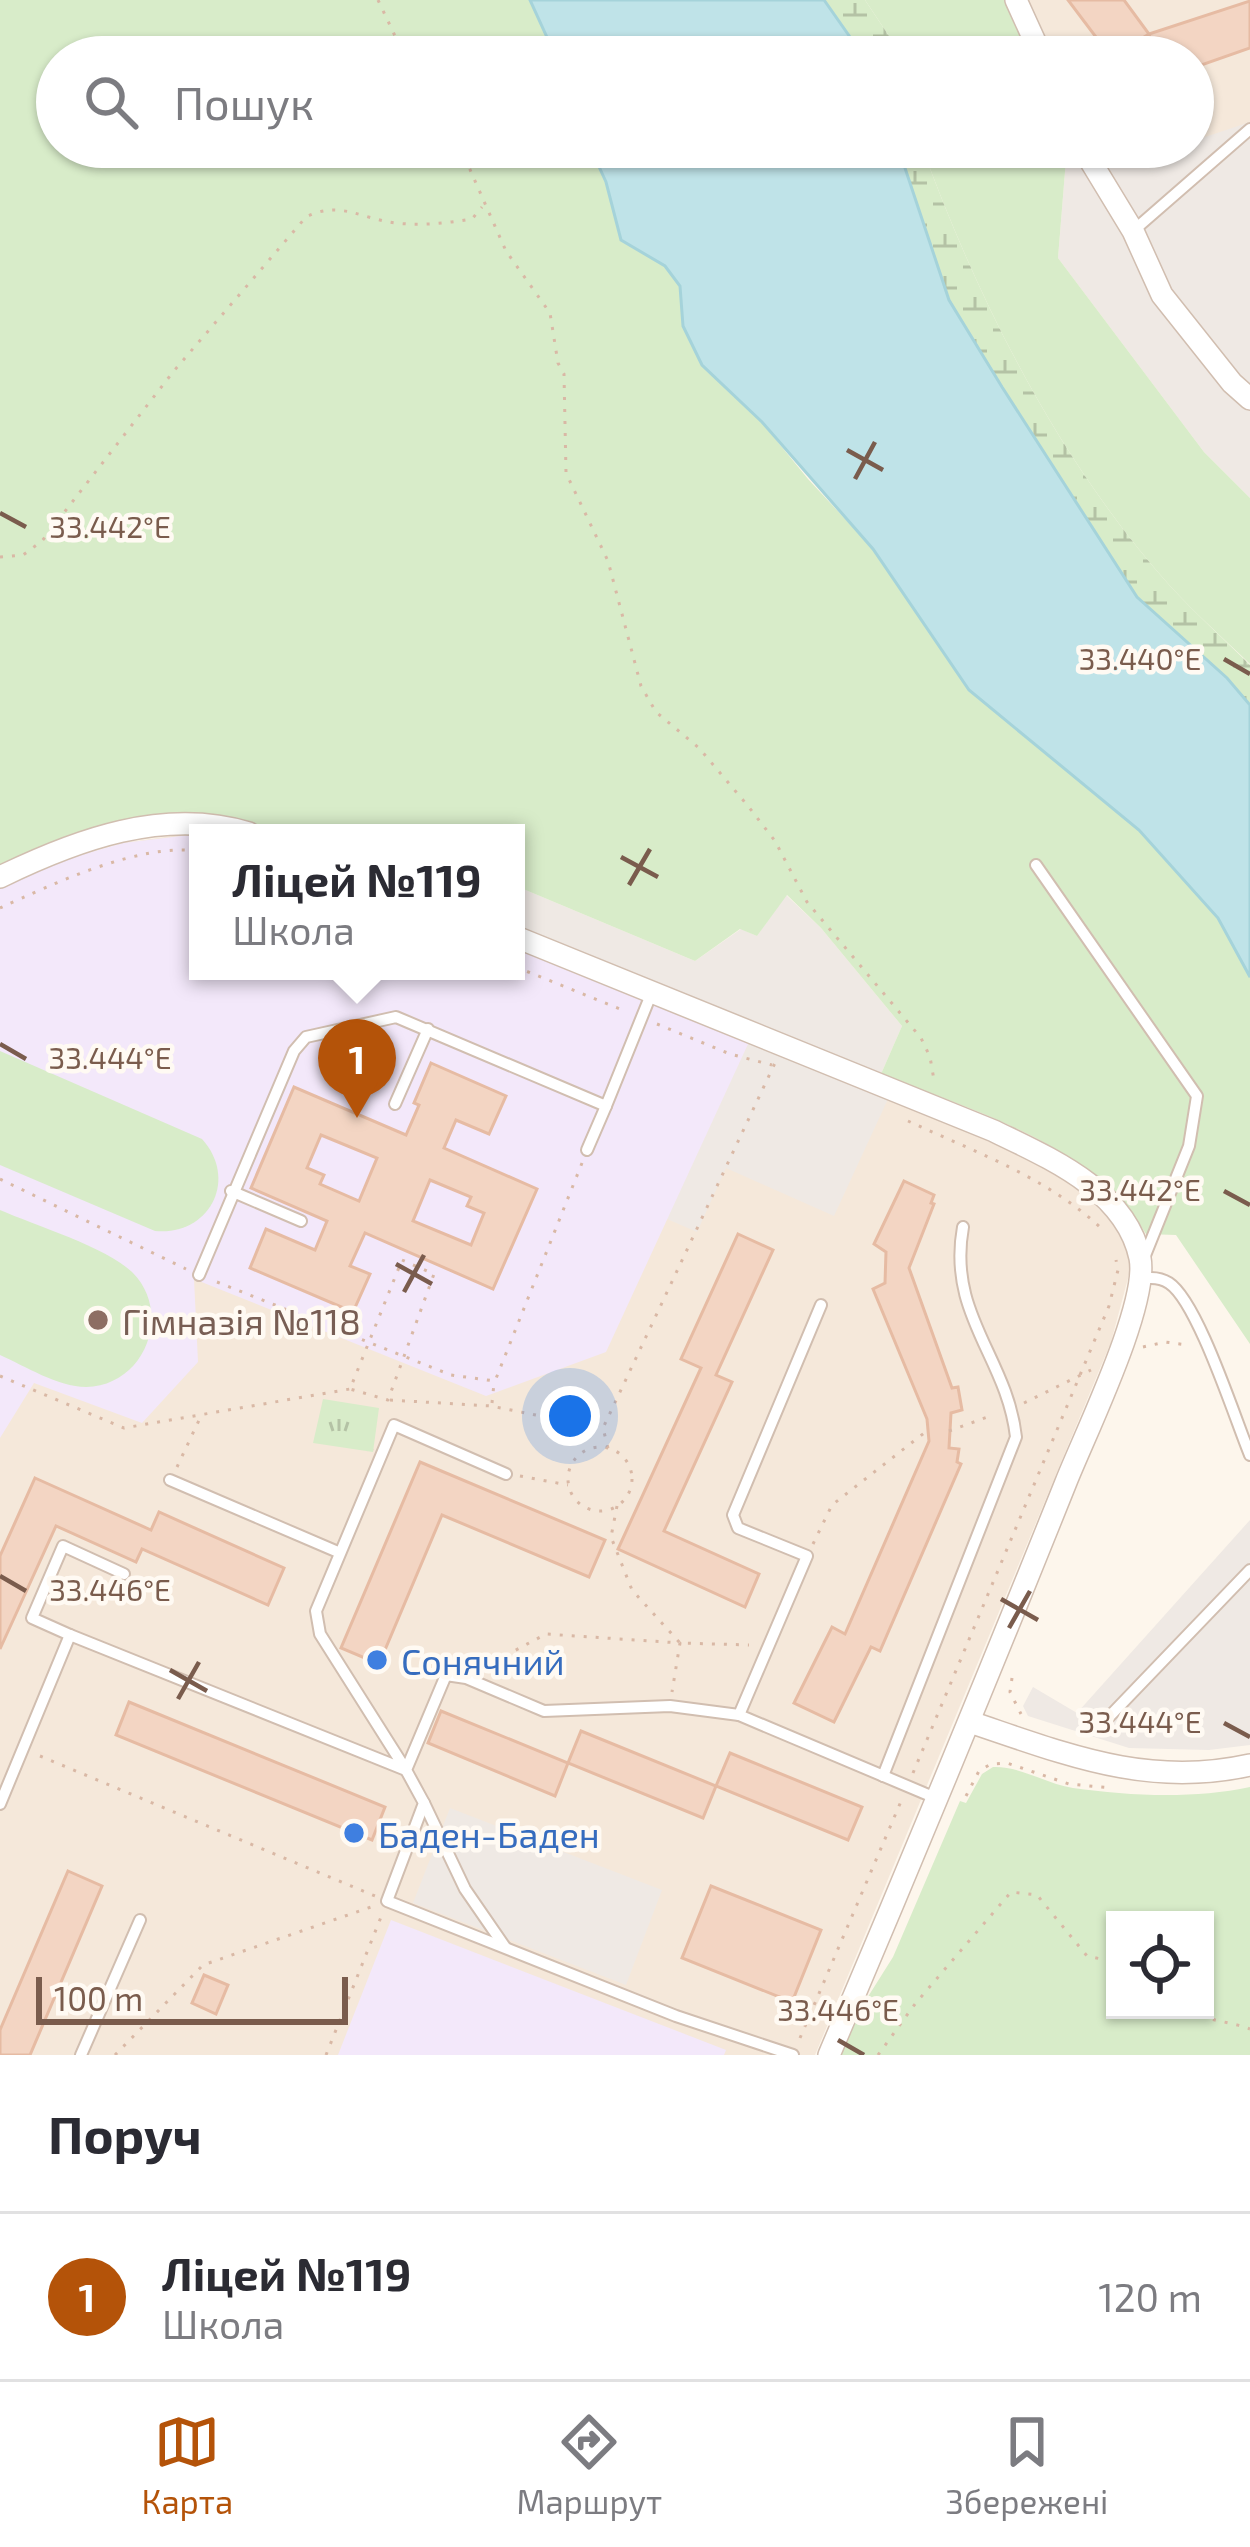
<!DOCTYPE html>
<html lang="uk">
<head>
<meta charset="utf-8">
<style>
  :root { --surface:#fff; --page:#f7f7f7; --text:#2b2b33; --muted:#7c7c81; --line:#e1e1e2; --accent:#b45309 }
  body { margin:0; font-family:"Exo 2",sans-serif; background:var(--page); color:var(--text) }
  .controls { position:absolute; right:36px; bottom:36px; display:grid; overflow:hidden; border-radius:0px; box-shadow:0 3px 9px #0004 }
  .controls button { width:108px; height:108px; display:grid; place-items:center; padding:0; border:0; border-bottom:3px solid var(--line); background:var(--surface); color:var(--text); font:60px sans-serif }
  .scale { position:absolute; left:36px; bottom:30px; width:312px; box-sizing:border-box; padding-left:12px; border:6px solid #7a5c4d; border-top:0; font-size:33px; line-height:42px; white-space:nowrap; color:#7a5c4d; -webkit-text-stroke:9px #fffaf3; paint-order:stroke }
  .you { position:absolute; left:570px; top:1416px; width:42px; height:42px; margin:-30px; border:9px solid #fff; border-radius:50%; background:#1a73e8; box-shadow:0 0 0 18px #1a73e833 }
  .badge { display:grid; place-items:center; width:78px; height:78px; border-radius:50%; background:var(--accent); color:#fff; font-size:39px; font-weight:700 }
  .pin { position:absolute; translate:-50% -99px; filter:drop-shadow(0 3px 6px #0008) }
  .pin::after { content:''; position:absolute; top:63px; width:42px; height:36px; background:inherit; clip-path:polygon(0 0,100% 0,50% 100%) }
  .popup { position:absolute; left:189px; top:824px; width:336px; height:156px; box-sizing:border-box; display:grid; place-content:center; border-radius:0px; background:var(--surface); filter:drop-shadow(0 3px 9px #0005); font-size:39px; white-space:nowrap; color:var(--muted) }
  .popup b { font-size:45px; color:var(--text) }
  .popup::after { content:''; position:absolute; left:50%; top:100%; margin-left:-24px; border:24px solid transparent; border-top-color:var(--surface) }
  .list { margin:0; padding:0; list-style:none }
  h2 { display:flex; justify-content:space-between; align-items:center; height:156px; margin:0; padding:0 48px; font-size:51px }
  h2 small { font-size:39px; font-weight:400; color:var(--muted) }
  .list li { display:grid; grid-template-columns:78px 1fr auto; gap:36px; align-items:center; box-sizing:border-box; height:168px; padding:0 48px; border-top:3px solid var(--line) }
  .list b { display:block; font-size:45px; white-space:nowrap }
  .list p { margin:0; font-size:39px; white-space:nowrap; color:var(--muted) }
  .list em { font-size:39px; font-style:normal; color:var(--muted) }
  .icon { flex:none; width:66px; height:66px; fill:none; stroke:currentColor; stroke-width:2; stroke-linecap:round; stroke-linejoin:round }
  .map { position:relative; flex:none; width:1250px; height:2055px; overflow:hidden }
  .search { position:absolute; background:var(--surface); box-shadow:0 3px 9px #0004; left:36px; right:36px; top:36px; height:132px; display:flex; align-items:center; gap:30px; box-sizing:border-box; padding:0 42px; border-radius:66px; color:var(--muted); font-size:45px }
  .sheet { height:324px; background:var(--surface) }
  nav { display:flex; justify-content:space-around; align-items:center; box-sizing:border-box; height:168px; border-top:3px solid var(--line); background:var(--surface); font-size:33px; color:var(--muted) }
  nav a { display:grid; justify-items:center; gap:6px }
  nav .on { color:var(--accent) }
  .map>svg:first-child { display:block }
  .residential { fill:#f5e8da }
  .industrial { fill:#efe9e4 }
  .education { fill:#f3e8fa }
  .grass { fill:#d8ecc9; fill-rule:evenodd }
  .wetland { fill:url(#wetland-marsh) }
  .park { fill:url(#park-tufts) }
  .water { fill:#bfe3e8; stroke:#a5d3da; stroke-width:3 }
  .building { fill:#f3d5c3; stroke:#e6bba3; stroke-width:3; fill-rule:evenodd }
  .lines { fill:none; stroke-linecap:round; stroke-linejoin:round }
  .lane-casing { stroke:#d1beb0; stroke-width:14 }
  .street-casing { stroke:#d1beb0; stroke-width:24 }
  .path { stroke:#d9b8a5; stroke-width:3; stroke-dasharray:3 9; stroke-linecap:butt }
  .lane { stroke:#fff; stroke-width:10 }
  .street { stroke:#fff; stroke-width:21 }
  .ticks { fill:none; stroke:#7a5c4d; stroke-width:4.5 }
  .education-dot { fill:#8d6e63; stroke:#fffaf3; stroke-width:4.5 }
  .shop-dot { fill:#3f7fe0; stroke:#fffaf3; stroke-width:4.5 }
  .labels { text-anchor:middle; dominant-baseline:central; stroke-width:9; stroke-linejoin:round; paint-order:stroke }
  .education-label { font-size:36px; fill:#785e54; stroke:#fffaf3; text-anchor:start }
  .shop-label { font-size:36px; fill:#366cbe; stroke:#fffaf3; text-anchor:start }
  .ticks-label { font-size:30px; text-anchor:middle; fill:#7a5c4d; stroke:#fffaf3; stroke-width:9; stroke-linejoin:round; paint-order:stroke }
</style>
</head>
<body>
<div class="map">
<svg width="1250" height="2055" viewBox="0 0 1250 2055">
  <defs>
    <pattern id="wetland-marsh" width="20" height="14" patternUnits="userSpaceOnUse" patternTransform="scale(3)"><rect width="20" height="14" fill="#d8ecc9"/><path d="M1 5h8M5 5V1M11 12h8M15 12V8" fill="none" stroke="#b4c2a5"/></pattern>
    <pattern id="park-tufts" width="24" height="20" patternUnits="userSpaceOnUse" patternTransform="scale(3)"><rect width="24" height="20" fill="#d8ecc9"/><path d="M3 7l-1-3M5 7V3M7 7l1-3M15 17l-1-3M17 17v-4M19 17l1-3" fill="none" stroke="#b4c2a5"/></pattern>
  </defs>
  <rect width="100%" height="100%" fill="#fdf6ec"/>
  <!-- residential -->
  <g class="residential">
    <path d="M1015,0H1250V368L1088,147H1193V57H1040Z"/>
    <path d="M193,833L198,971H516V947L989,1140L1047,1169L1081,1192L1112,1222L1125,1245L1131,1267L1111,1342L815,2055H0V888L123,843Z"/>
  </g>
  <!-- industrial -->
  <g class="industrial">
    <path d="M1250,122V498L1204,452L1058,258L1067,147H1125L1144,155L1172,147H1193V141Z"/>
    <path d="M516,886L695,961L741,929L757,936L786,895L821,928L902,1026L881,1074L516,926Z"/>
    <path d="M749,1042L888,1099L834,1216L726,1168L697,1232L667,1219Z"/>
    <path d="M1250,1520V1745L1209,1750L1129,1748L1028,1716L1023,1706L1033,1687L1077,1713Z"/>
    <path d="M450,1808L662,1890L626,1985L413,1903Z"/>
  </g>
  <!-- education -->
  <g class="education">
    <path d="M198,834V971H516V947L749,1042L606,1352L486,1396L194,1279L198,1362L142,1423L34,1383L0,1438V888L71,858L123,843Z"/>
    <path d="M391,1920L726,2050L724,2055H338Z"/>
  </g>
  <!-- grass -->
  <g class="grass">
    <path d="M0,0H530L556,57H57V147H590L606,182L621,240L665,265L680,286L683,326L808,479L873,549L969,690L1139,830L1218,918L1250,977V1344L1176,1235L1146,1234C1091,1143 975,1112 881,1074L902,1026L821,928L787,895L757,936L740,929L695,961L516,886V833H285L197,814L0,868Z"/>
    <path d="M865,0H1015L1040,57H898L895,45Z"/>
    <path d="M922,147H1067L1058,258L1204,452L1250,498V664C1224,639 1196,614 1171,587C1059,462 979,303 922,147Z"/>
    <path d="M0,1051L202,1139C239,1180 209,1236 155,1231L0,1165Z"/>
    <path d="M0,1210C34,1225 109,1248 133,1273C173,1314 144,1386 86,1387C58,1387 25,1366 0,1355Z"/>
    <path d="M993,1767C1021,1766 1046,1784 1073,1788C1130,1796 1194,1799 1250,1787V2055H841L859,2011L893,1957L960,1801L966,1803L982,1774ZM1115,1920H1205V2010H1115Z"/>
  </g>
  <!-- wetland -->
  <g class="wetland">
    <path d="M824,0H865L895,45L898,57H864Z"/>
    <path d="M898,147H922C979,303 1059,462 1171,587C1196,614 1224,639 1250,665V705L1227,678L1137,597L1002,387L949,300Z"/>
  </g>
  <!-- park -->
  <path class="park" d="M323,1399L379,1408L373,1452L313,1443Z"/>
  <!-- water -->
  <g class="water">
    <path d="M530,0H824L864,57H556Z"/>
    <path d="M590,147H898L949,300L1002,387L1137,597L1227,678L1250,705V977L1218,918L1139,830L969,690L873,549L762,422L702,365L683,326L680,286L665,266L621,240L606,182Z"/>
  </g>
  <!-- building -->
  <g class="building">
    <path d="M1068,0H1124L1149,34L1111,57Z"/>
    <path d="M1250,1V48L1193,68V57H1156L1149,34Z"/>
    <path d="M431,1063L506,1096L489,1134L456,1120L444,1148L537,1189L493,1289L365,1233L350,1266L370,1274L353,1312L250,1268L266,1229L315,1250L327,1221L251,1188L294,1087L406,1135L419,1105L414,1103ZM321,1135L377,1158L359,1201L320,1184L324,1175L307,1168ZM430,1180L471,1197L467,1206L484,1213L471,1245L413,1221Z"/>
    <path d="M904,1181L934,1195L931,1203L934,1204L909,1268L952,1388L958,1387L962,1410L951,1413L949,1448L959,1449L957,1462L961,1464L880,1651L871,1647L834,1722L794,1703L832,1627L845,1634L929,1441L927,1419L873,1289L885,1283L886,1252L874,1244Z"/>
    <path d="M738,1234L773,1250L716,1375L732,1382L664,1531L759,1574L745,1607L618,1549L701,1368L681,1359Z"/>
    <path d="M420,1462L605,1540L589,1577L442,1515L379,1664L341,1648Z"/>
    <path d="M35,1478L151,1530L159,1512L284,1568L268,1605L142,1549L136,1562L56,1526L0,1649V1556Z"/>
    <path d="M129,1702L385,1807L372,1840L116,1735Z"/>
    <path d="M441,1711L568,1763L555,1796L428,1743Z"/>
    <path d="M581,1731L716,1786L703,1818L568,1763Z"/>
    <path d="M730,1753L862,1807L848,1840L716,1786Z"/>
    <path d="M68,1871L102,1886L30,2055H0V2030Z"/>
    <path d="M711,1886L821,1930L792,2002L682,1958Z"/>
    <path d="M204,1975L228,1985L216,2014L192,2003Z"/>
  </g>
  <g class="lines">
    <defs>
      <g id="lane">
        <path d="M1133,231L1250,129"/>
        <path d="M1036,865L1197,1096L1189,1146L1144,1258"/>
        <path d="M395,1104L428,1029"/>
        <path d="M587,1150L606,1106"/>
        <path d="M231,1191L301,1221"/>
        <path d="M199,1275L294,1051L306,1037L396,1017L606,1106L652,992"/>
        <path d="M1142,1279C1152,1277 1161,1278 1169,1283C1198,1302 1235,1419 1250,1455"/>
        <path d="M821,1305L733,1515L738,1528L807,1556L739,1715L938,1799"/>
        <path d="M170,1480L338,1552"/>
        <path d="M70,1635L32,1618L63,1546L124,1574"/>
        <path d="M739,1715L670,1706L544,1711L466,1678L446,1675L406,1770L424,1803L387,1901L676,2016L793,2055"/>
        <path d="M1106,1720L1250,1570"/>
        <path d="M883,1776L1016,1437C1007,1357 947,1315 963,1227"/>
        <path d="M424,1803L465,1889L505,1947"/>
        <path d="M0,1804L70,1635L406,1770L320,1634L316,1611L394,1425L506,1474"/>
        <path d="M81,2055L140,1920"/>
      </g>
      <g id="street">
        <path d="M1016,0L1042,57"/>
        <path d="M1082,147L1133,231L1162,295L1232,383L1250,399"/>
        <path d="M0,877C76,840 164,807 249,833"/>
        <path d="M516,937L994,1131C1049,1158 1126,1190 1140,1258C1149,1304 1085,1434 1066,1482C989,1674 910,1865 829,2055"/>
        <path d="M970,1722C1066,1754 1147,1788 1250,1765"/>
      </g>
    </defs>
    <!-- lane casing -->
    <use href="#lane" class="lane-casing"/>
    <!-- street casing -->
    <use href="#street" class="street-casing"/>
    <!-- path -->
    <g class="path">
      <path d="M378,0L405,57"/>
      <path d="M460,147L506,251L550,313L558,363L564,374L566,473L608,561L641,686L656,712L699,748L748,806L775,841L807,902L921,1038L930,1057L934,1080"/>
      <path d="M0,557L23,555L42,541L173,372L306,217C340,200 361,219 396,223C422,226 447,223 472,219L482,207"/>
      <path d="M0,908C53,884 139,843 198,851"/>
      <path d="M516,967L625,1011"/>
      <path d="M657,1024L730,1054L772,1065"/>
      <path d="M908,1121C975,1152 1049,1178 1103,1230"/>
      <path d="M0,1179L186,1269"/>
      <path d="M402,1260L434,1274L388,1400L350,1389Z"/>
      <path d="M217,1282L451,1375L495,1381L582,1163"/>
      <path d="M1143,1347L1165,1342L1187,1345"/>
      <path d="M0,1376L124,1428L350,1389"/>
      <path d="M390,1400L491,1406L600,1428"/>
      <path d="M492,1403L494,1383"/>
      <path d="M1024,1403L1091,1370"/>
      <path d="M949,1431L993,1415"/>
      <circle cx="600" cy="1479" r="32"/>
      <path d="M608,1448L603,1428L775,1063"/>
      <path d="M177,1467L201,1416"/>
      <path d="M520,1476L568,1485"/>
      <path d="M617,1506L611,1537L632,1590L680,1643L749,1645"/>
      <path d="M813,1544L832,1505L928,1430"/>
      <path d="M484,1667L546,1634L680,1643L672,1692"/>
      <path d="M1012,1678L1010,1692L1021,1714"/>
      <path d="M40,1756L375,1896"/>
      <path d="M913,1773L1109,1306L1118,1270L1116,1260"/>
      <path d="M966,1796L979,1771L991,1764L1007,1763L1069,1784L1111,1788"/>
      <path d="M1191,2010C1208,2022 1230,2021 1250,2029"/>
      <path d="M800,2038L902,1799"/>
      <path d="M115,2055L203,1965L374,1906"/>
      <path d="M326,2055L381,1917"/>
      <path d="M878,2055L915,2004L1011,1892L1037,1895L1087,1956L1115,1962"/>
    </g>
    <!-- lane -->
    <use href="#lane" class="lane"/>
    <!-- street -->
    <use href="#street" class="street"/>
  </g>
  <!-- ticks -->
  <path class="ticks" d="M847,450L883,470M855,479L875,442M0,513L26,527M1224,659L1250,674M621,857L658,877M629,885L650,849M0,1044L26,1059M1224,1191L1250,1205M396,1264L432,1284M404,1292L424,1255M0,1576L26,1591M1001,1599L1038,1620M1009,1628L1030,1591M170,1670L207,1691M178,1699L199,1662M1224,1723L1250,1737M838,2040L864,2055"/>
  <!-- markers -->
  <circle class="education-dot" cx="98" cy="1320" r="12"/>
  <g class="shop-dot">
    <circle cx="377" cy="1660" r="12"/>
    <circle cx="354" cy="1833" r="12"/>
  </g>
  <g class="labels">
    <!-- education labels -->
    <g class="education-label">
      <text x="122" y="1320">Гімназія №118</text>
    </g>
    <!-- shop labels -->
    <g class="shop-label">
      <text x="401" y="1660">Сонячний</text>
      <text x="378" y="1833">Баден-Баден</text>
    </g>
  </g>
  <g class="ticks-label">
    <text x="110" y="538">33.442°E</text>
    <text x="1140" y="670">33.440°E</text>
    <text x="110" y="1069">33.444°E</text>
    <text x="1140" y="1201">33.442°E</text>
    <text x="110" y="1601">33.446°E</text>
    <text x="1140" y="1733">33.444°E</text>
    <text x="838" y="2021">33.446°E</text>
  </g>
</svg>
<div class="controls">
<button><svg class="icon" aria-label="locate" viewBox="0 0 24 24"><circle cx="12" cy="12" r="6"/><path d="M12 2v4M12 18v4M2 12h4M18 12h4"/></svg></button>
</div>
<div class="scale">100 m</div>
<div class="you"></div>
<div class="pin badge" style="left:357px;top:1118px">1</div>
<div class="popup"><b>Ліцей №119</b>Школа</div>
<div class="search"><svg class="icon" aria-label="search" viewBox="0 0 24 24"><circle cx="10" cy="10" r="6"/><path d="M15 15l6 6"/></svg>Пошук</div>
</div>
<section class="sheet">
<h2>Поруч<small></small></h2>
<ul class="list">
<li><span class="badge">1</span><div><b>Ліцей №119</b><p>Школа</p></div><em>120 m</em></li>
</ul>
</section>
<nav>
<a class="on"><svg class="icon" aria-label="map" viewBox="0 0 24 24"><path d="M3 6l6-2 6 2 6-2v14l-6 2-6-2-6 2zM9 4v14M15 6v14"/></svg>Карта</a>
<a><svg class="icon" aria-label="directions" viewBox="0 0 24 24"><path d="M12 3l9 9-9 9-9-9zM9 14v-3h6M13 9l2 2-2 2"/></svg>Маршрут</a>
<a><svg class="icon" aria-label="saved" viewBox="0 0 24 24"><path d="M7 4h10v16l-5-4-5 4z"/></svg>Збережені</a>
</nav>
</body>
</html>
